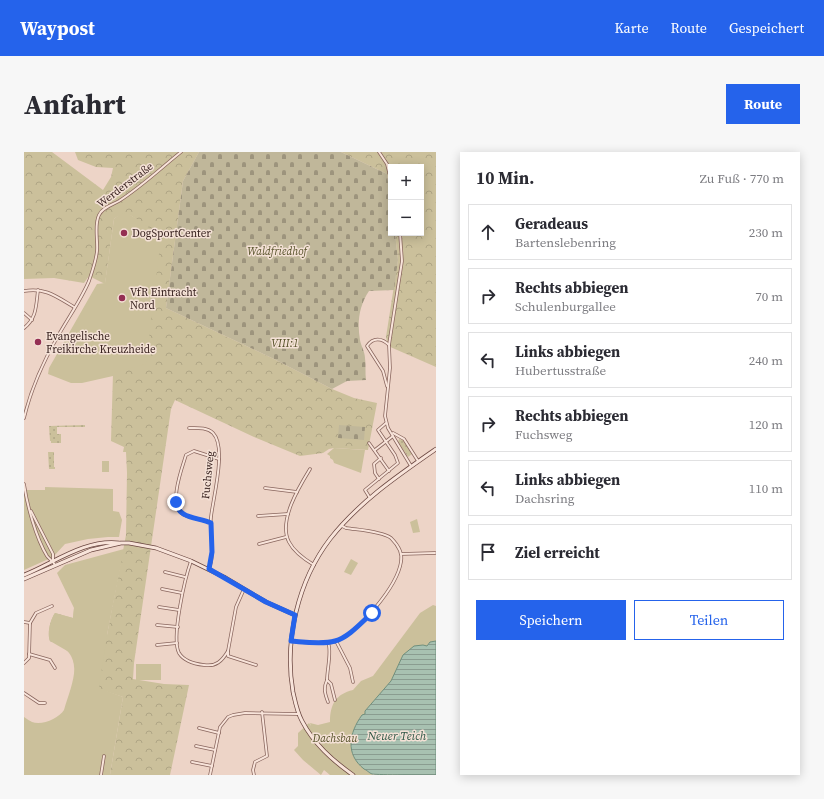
<!DOCTYPE html>
<html lang="de">
<head>
<meta charset="utf-8">
<style>
  :root { --surface:#fff; --page:#f7f7f7; --text:#2b2b33; --muted:#7c7c81; --line:#e1e1e2; --accent:#2563eb }
  body { margin:0; font-family:"Source Serif 4",serif; background:var(--page); color:var(--text) }
  .controls { position:absolute; right:12px; top:12px; display:grid; overflow:hidden; border-radius:0px; box-shadow:0 2px 10px #0003 }
  .controls button { width:36px; height:36px; display:grid; place-items:center; padding:0; border:0; border-bottom:1px solid var(--line); background:var(--surface); color:var(--text); font:20px sans-serif }
  .stop { position:absolute; width:12px; height:12px; margin:-9px; border:3px solid #2563eb; border-radius:50%; background:#fff }
  .stop.end { background:#2563eb; border-color:#fff; box-shadow:0 1px 4px #0008 }
  .list { margin:0; padding:0; list-style:none }
  h2 { display:flex; justify-content:space-between; align-items:center; height:52px; margin:0; padding:0 16px; font-size:17px }
  h2 small { font-size:13px; font-weight:400; color:var(--muted) }
  .list li { display:grid; grid-template-columns:26px 1fr auto; gap:12px; align-items:center; box-sizing:border-box; height:56px; margin:0 8px 8px; padding:0 8px; border:1px solid var(--line); border-radius:0px }
  .list b { display:block; font-size:15px; white-space:nowrap }
  .list p { margin:0; font-size:13px; white-space:nowrap; color:var(--muted) }
  .list em { font-size:13px; font-style:normal; color:var(--muted) }
  .actions { display:flex; gap:8px; padding:12px 16px }
  .actions a { flex:1; padding:9px 0; border:1px solid var(--accent); border-radius:0px; text-align:center; font-size:14px; color:var(--accent) }
  .actions .main { background:var(--accent); color:#fff }
  .icon { flex:none; width:22px; height:22px; fill:none; stroke:currentColor; stroke-width:2; stroke-linecap:round; stroke-linejoin:round }
  .map { position:relative; flex:none; width:412px; height:623px; overflow:hidden; border-radius:0px }
  header { display:flex; align-items:center; gap:24px; box-sizing:border-box; height:56px; padding:0 20px; background:var(--accent); color:#fff }
  header strong { font-size:19px }
  nav { display:flex; gap:22px; margin-inline-start:auto; font-size:14px }
  .intro { display:flex; align-items:center; justify-content:space-between; box-sizing:border-box; height:96px; padding:0 24px }
  h1 { margin:0; font-size:28px }
  .button { padding:10px 18px; border-radius:0px; background:var(--accent); color:#fff; font-size:14px; font-weight:700 }
  main { display:flex; gap:24px; padding:0 24px }
  aside { flex:1; background:var(--surface); border-radius:0px; box-shadow:0 2px 10px #0003 }
  .map>svg:first-child { display:block }
  .grass { fill:url(#grass-dots) }
  .forest { fill:url(#forest-crowns) }
  .cemetery { fill:url(#cemetery-stones) }
  .park { fill:#cbc09b }
  .water { fill:url(#water-rules); stroke:#6f8f7c }
  .lines { fill:none; stroke-linecap:round; stroke-linejoin:round }
  .street-casing { stroke:#88655d; stroke-width:3.5 }
  .secondary-casing { stroke:#6a4640; stroke-width:4.5 }
  .street { stroke:#f8e4da; stroke-width:2 }
  .secondary { stroke:#f8e4da; stroke-width:3 }
  .route { stroke:#2563eb; stroke-width:5 }
  .poi-dot { fill:#942f53; stroke:#f4e1d6; stroke-width:1.5 }
  .labels { text-anchor:middle; dominant-baseline:central; stroke-width:3; stroke-linejoin:round; paint-order:stroke }
  .street-label { font-size:11px; fill:#392320; stroke:#f4e1d6 }
  .poi-label { font-size:11px; fill:#392320; stroke:#f4e1d6; text-anchor:start }
  .park-label { font-size:11px; font-style:italic; fill:#545027; stroke:#f4e1d6 }
  .water-label { font-size:12px; font-style:italic; fill:#305847; stroke:#f4e1d6 }
</style>
</head>
<body>
<header>
<strong>Waypost</strong>
<nav><a>Karte</a><a>Route</a><a>Gespeichert</a></nav>
</header>
<div class="intro"><h1>Anfahrt</h1><a class="button">Route</a></div>
<main>
<div class="map">
<svg width="412" height="623" viewBox="0 0 412 623">
  <defs>
    <pattern id="grass-dots" width="8" height="8" patternUnits="userSpaceOnUse"><rect width="8" height="8" fill="#cbc09b"/><path d="M2 2h.1M6 6h.1" fill="none" stroke="#afa585" stroke-width="1.8" stroke-linecap="round"/></pattern>
    <pattern id="forest-crowns" width="20" height="18" patternUnits="userSpaceOnUse"><rect width="20" height="18" fill="#cbc09b"/><path d="M2 6a3 3 0 1 1 6 0M12 15a3 3 0 1 1 6 0" fill="none" stroke="#afa585"/></pattern>
    <pattern id="cemetery-stones" width="16" height="16" patternUnits="userSpaceOnUse"><rect width="16" height="16" fill="#c0b79a"/><path d="M2 7V4a2 2 0 0 1 4 0v3zM10 15v-3a2 2 0 0 1 4 0v3z" fill="#9d947d"/></pattern>
    <pattern id="water-rules" width="6" height="5" patternUnits="userSpaceOnUse"><rect width="6" height="5" fill="#a8c1b1"/><path d="M0 2.5h6" fill="none" stroke="#8a9c90"/></pattern>
  </defs>
  <rect width="100%" height="100%" fill="#edd4c7"/>
  <!-- grass -->
  <g class="grass">
    <path d="M61,273V275H33V282H37V291H27V289H26L25,274Z"/>
    <path d="M375,287L379,288L388,302L384,305L374,290Z"/>
    <path d="M24,300H30V315H31V317H25Z"/>
  </g>
  <!-- forest -->
  <g class="forest">
    <path d="M0,0H28L79,38L87,25L89,16L72,15L54,8L51,0H175L159,29L142,156L250,207L308,237L330,246L353,251L344,298L310,296L305,297L299,301L276,304L230,285L151,248L147,257L110,511L109,527L140,532L165,533L146,623H86L99,545L75,537L51,515L48,504L45,500L26,489C23,482 26,468 31,461L49,466L50,456L83,483L102,383L103,321L102,300H99L100,295L87,289L89,221L118,72C108,63 101,58 90,67L81,132L65,124L60,131L30,126L0,127Z"/>
    <path d="M317,0H412V215L364,194L362,185L374,108L371,81H397V15H367V53L363,22Z"/>
  </g>
  <!-- cemetery -->
  <g class="cemetery">
    <path d="M175,0H317L363,22L367,53V81H371L374,108L370,138L345,139C335,154 333,170 336,188C337,194 341,200 341,206C342,214 341,221 342,228L323,229L308,237L250,207L142,156L159,29Z"/>
    <path d="M315,273L341,275L340,288L314,286Z"/>
  </g>
  <!-- park -->
  <g class="park">
    <path d="M103,61L113,67L137,85L122,212L89,221V224L58,231H47L24,222L25,216L73,132L81,131L90,67L96,62Z"/>
    <path d="M310,296L341,298L337,321L310,311L309,308L306,306V304L303,302Z"/>
    <rect x="78" y="309" width="7" height="11"/>
    <path d="M21,335L89,337V359L95,360L98,368L95,385H84L64,387L41,392L29,405L0,418V338H21Z"/>
    <path d="M393,367L396,380L389,381L386,370Z"/>
    <path d="M100,397L83,483L75,536L99,545L86,623H0V565C3,567 6,569 8,570C18,574 35,566 40,558C48,530 64,502 26,489C23,482 26,468 31,461L49,466L50,456L33,421L41,413Z"/>
    <path d="M327,407L334,411L327,423L320,420Z"/>
    <path d="M409,453L412,454V489L406,490L403,494L379,503L367,529L341,559L342,563H338C327,577 321,599 336,613C340,617 344,620 349,623H306L300,618L297,623L279,608L270,598L274,594V581L285,571L287,574L286,571L294,573L306,570C306,552 312,542 329,538L337,529L349,524L396,461Z"/>
    <rect x="112" y="512" width="25" height="16"/>
  </g>
  <!-- water -->
  <path class="water" d="M412,489V623C402,623 354,623 348,622C345,621 343,618 340,617C321,602 325,581 338,563L341,562V559L367,529L379,503L390,494L399,493L403,494L406,490Z"/>
  <g class="lines">
    <defs>
      <g id="street">
        <path d="M355,0L363,12L367,28"/>
        <path d="M376,81L378,109L365,193L366,216L361,264L364,276L387,314"/>
        <path d="M0,139C21,135 33,145 50,155"/>
        <path d="M0,161L8,168"/>
        <path d="M0,176C13,166 12,153 14,138"/>
        <path d="M363,234L359,219L343,194C349,185 358,186 365,193"/>
        <path d="M0,266C7,237 19,210 34,184C44,166 57,148 65,129C68,120 72,109 73,99C74,88 70,73 75,63C79,55 88,53 95,49C117,35 137,16 157,0"/>
        <path d="M165,276C173,276 183,275 189,281C203,295 189,346 187,365C185,383 192,400 185,417"/>
        <path d="M369,281L380,287L394,309"/>
        <path d="M345,291L365,319"/>
        <path d="M351,298L369,284"/>
        <path d="M286,317C275,335 254,369 265,390C270,400 280,407 290,413"/>
        <path d="M355,327L351,321L350,312L357,306"/>
        <path d="M0,332C3,353 12,386 23,404C25,407 29,409 31,413"/>
        <path d="M241,336L273,340"/>
        <path d="M346,346L341,338L374,311L371,303L354,278L362,271"/>
        <path d="M7,359L29,402V409"/>
        <path d="M234,364L264,362"/>
        <path d="M187,371C179,367 169,367 160,363C143,355 158,316 162,303L170,299L195,307"/>
        <path d="M235,392L262,385"/>
        <path d="M377,402L411,401"/>
        <path d="M167,409C161,426 147,486 155,501C160,509 171,512 180,513C192,515 198,509 204,499L212,455L220,437"/>
        <path d="M141,420L161,425"/>
        <path d="M138,437L158,441"/>
        <path d="M135,455L155,458"/>
        <path d="M0,470L6,471"/>
        <path d="M6,471L12,461L28,454"/>
        <path d="M133,473L154,475"/>
        <path d="M267,489C278,490 302,493 313,489C335,479 373,435 377,410C379,401 373,392 367,386C357,379 334,378 322,376L318,374"/>
        <path d="M312,489L326,516L329,530"/>
        <path d="M304,491C308,498 303,518 303,528L307,532L311,548"/>
        <path d="M133,493L153,491"/>
        <path d="M204,499V504L232,513"/>
        <path d="M5,502L26,508L31,516"/>
        <path d="M0,511L5,506L6,471"/>
        <path d="M303,528C299,536 301,542 304,550"/>
        <path d="M0,541L15,551H21"/>
        <path d="M175,576L195,581"/>
        <path d="M172,594L191,598"/>
        <path d="M168,610L188,614"/>
        <path d="M77,623L80,604"/>
        <path d="M186,623L196,575L204,565L209,563L221,561L274,562"/>
        <path d="M230,623L229,618L231,610L243,604L238,560"/>
      </g>
      <g id="secondary">
        <path d="M0,423C30,411 61,387 95,391"/>
        <path d="M0,427L67,398L97,391H105L132,396L167,409L200,425L242,450L271,463"/>
        <path d="M329,623C308,608 290,592 278,569C273,560 271,549 269,540C260,488 274,429 306,387C335,350 373,324 412,297"/>
      </g>
    </defs>
    <!-- street casing -->
    <use href="#street" class="street-casing"/>
    <!-- secondary casing -->
    <use href="#secondary" class="secondary-casing"/>
    <!-- street -->
    <use href="#street" class="street"/>
    <!-- secondary -->
    <use href="#secondary" class="secondary"/>
  </g>
  <g class="lines">
    <!-- route -->
    <path class="route" d="M152,350C154,367 174,365 187,371L188,400L185,417L242,450L271,463L267,489C280,490 298,493 311,489C324,486 338,470 348,461"/>
  </g>
  <!-- markers -->
  <g class="poi-dot">
    <circle cx="100" cy="81" r="4"/>
    <circle cx="98" cy="146" r="4"/>
    <circle cx="14" cy="190" r="4"/>
  </g>
  <g class="labels">
    <!-- street labels -->
    <g class="street-label">
      <text transform="translate(101 33) rotate(-37)">Werderstraße</text>
      <text transform="translate(184 323) rotate(-84)">Fuchsweg</text>
    </g>
    <!-- poi labels -->
    <g class="poi-label">
      <text x="108" y="81">DogSportCenter</text>
      <text x="106" y="140">VfR Eintracht<tspan x="106" dy="13">Nord</tspan></text>
      <text x="22" y="184">Evangelische<tspan x="22" dy="13">Freikirche Kreuzheide</tspan></text>
    </g>
    <!-- park labels -->
    <g class="park-label">
      <text x="253" y="99">Waldfriedhof</text>
      <text x="261" y="191">VIII:1</text>
      <text x="311" y="586">Dachsbau</text>
    </g>
    <!-- water labels -->
    <g class="water-label">
      <text x="373" y="584">Neuer Teich</text>
    </g>
  </g>
</svg>
<div class="controls">
<button>+</button>
<button>−</button>
</div>
<div class="stop" style="left:348px;top:461px"></div>
<div class="stop end" style="left:152px;top:350px"></div>
</div>
<aside>
<h2>10 Min.<small>Zu Fuß · 770 m</small></h2>
<ul class="list">
<li><svg class="icon" aria-label="ahead" viewBox="0 0 24 24"><path d="M12 20V5M6 11l6-6 6 6"/></svg><div><b>Geradeaus</b><p>Bartenslebenring</p></div><em>230 m</em></li>
<li><svg class="icon" aria-label="right" viewBox="0 0 24 24"><path d="M7 20v-9h11M14 6l5 5-5 5"/></svg><div><b>Rechts abbiegen</b><p>Schulenburgallee</p></div><em>70 m</em></li>
<li><svg class="icon" aria-label="left" viewBox="0 0 24 24"><path d="M17 20v-9H6M10 6l-5 5 5 5"/></svg><div><b>Links abbiegen</b><p>Hubertusstraße</p></div><em>240 m</em></li>
<li><svg class="icon" aria-label="right" viewBox="0 0 24 24"><path d="M7 20v-9h11M14 6l5 5-5 5"/></svg><div><b>Rechts abbiegen</b><p>Fuchsweg</p></div><em>120 m</em></li>
<li><svg class="icon" aria-label="left" viewBox="0 0 24 24"><path d="M17 20v-9H6M10 6l-5 5 5 5"/></svg><div><b>Links abbiegen</b><p>Dachsring</p></div><em>110 m</em></li>
<li><svg class="icon" aria-label="arrive" viewBox="0 0 24 24"><path d="M6 21V4h12l-3 4 3 4H6"/></svg><div><b>Ziel erreicht</b></div></li>
</ul>
<div class="actions"><a class="main">Speichern</a><a>Teilen</a></div>
</aside>
</main>
</body>
</html>
